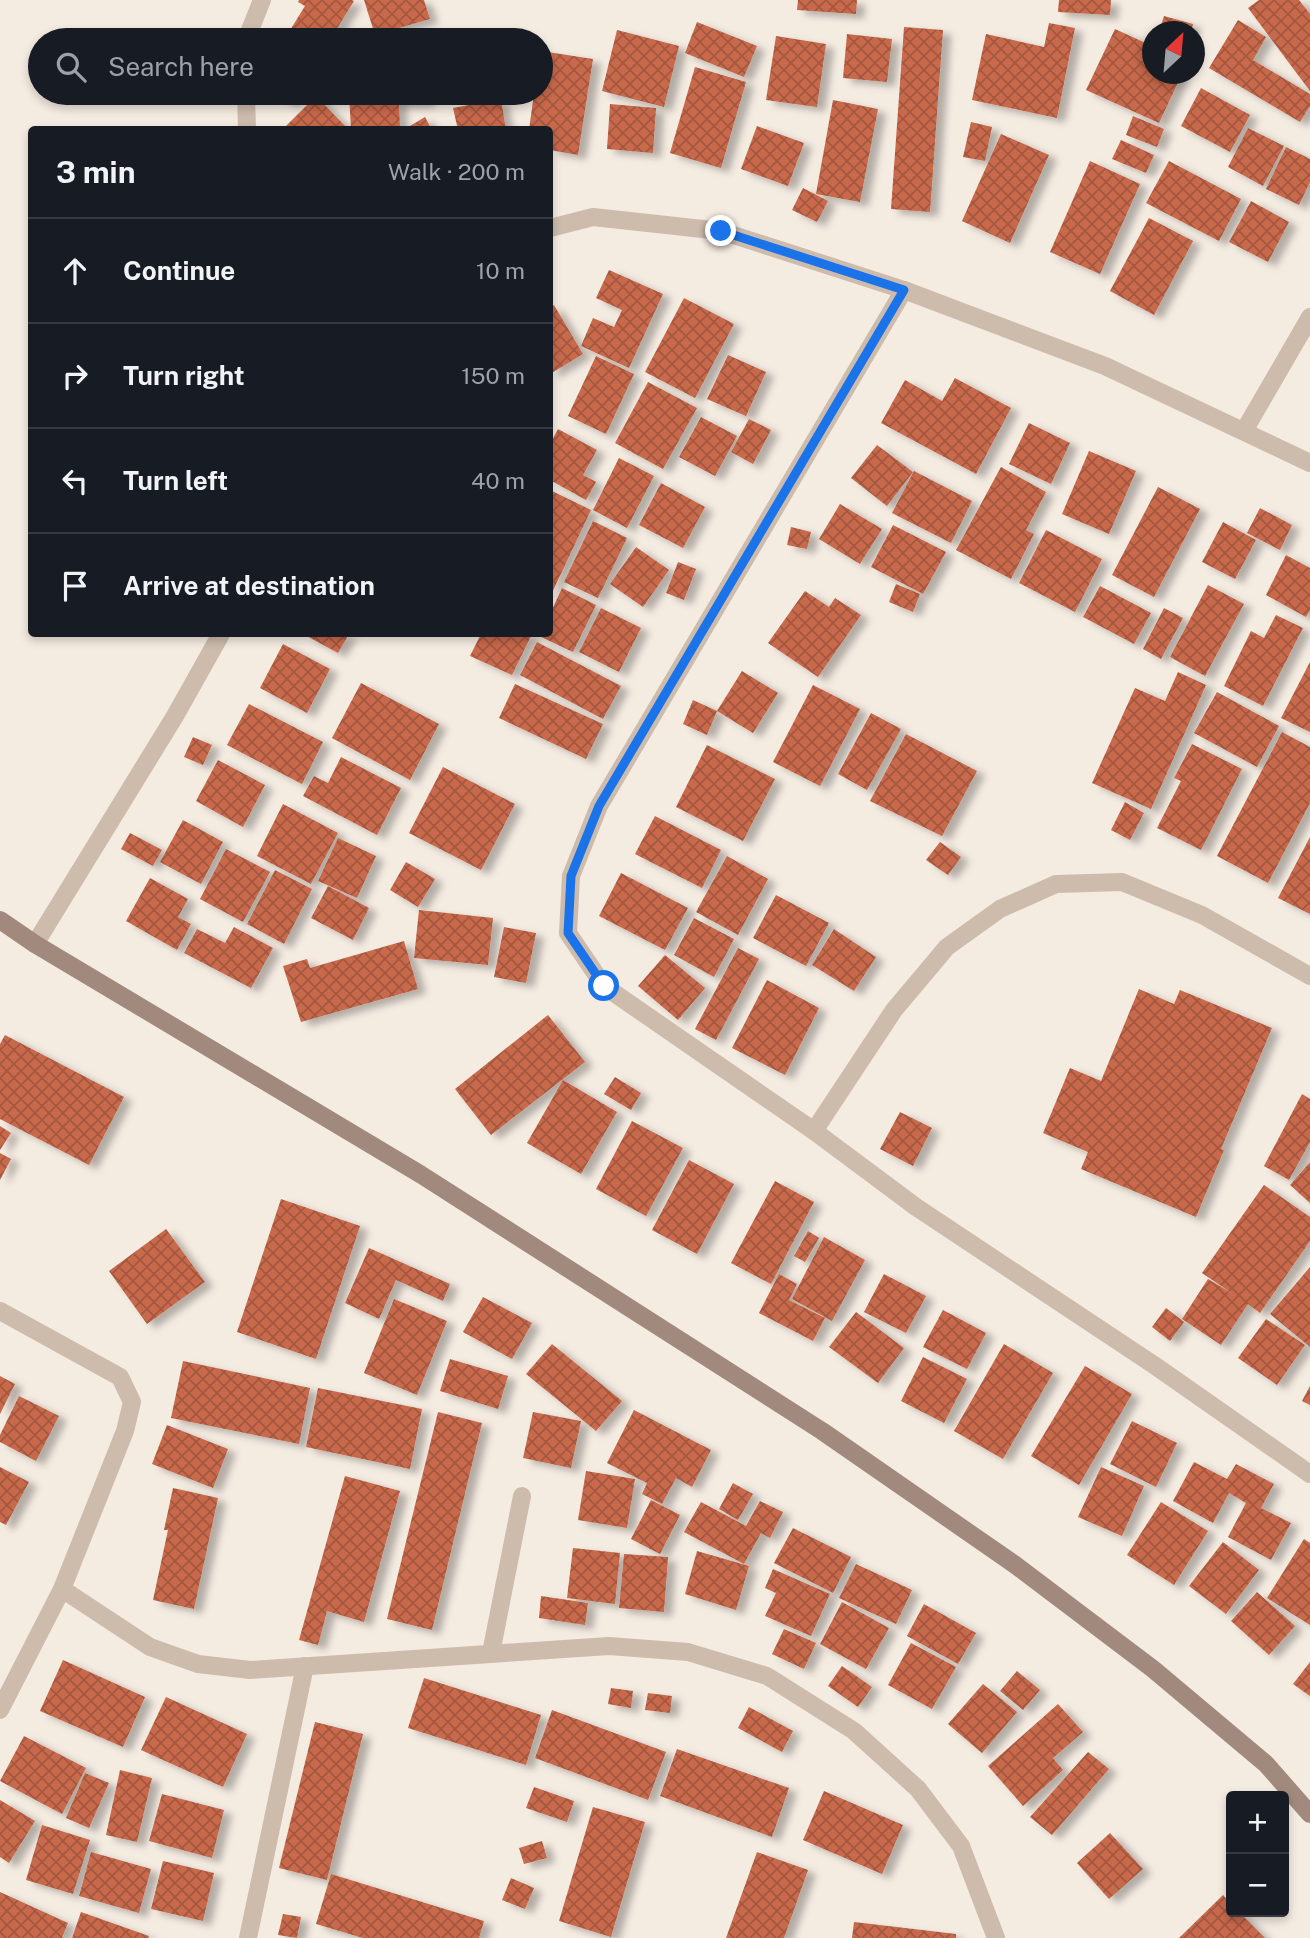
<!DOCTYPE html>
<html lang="en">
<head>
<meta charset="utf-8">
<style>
  :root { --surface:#171b24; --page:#242831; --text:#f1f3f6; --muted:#9ea1a6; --line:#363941 }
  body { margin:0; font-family:"Public Sans",sans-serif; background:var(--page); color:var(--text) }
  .controls { position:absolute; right:21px; bottom:21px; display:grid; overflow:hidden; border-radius:7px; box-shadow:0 4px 10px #0003 }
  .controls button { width:63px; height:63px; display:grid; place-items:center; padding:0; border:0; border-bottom:2px solid var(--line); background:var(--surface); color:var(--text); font:35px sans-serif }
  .compass { position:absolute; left:1142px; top:21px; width:63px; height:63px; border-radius:50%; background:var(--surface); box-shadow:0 4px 10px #0003; rotate:26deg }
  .stop { position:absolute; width:21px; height:21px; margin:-16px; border:5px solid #1a73e8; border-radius:50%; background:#fff }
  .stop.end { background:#1a73e8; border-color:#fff; box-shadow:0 2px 7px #0008 }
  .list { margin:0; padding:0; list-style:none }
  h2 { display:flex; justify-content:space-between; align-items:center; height:91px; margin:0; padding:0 28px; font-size:30px }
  h2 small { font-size:23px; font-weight:400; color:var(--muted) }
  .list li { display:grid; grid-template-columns:46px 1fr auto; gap:21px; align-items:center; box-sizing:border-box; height:105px; padding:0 28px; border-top:2px solid var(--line) }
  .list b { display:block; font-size:26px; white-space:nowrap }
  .list em { font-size:23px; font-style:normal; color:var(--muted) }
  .icon { flex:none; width:38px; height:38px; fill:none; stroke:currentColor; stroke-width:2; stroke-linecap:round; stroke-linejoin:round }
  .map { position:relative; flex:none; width:1310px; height:1938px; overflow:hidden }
  .search { position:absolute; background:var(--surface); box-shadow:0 4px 10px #0003; left:28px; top:28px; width:525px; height:77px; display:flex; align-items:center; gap:18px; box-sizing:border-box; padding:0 24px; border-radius:38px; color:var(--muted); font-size:26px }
  .panel { position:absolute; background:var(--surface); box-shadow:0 4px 10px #0003; left:28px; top:126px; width:525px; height:511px; border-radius:7px }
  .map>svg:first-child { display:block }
  .building { fill:url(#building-cross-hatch); filter:url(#shadow) }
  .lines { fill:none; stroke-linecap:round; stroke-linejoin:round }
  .street { stroke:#cdbbac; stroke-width:18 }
  .secondary { stroke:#a18a7d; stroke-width:18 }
  .route { stroke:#1a73e8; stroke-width:9 }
</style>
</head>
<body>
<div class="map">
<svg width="1310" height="1938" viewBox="0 0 1310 1938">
  <defs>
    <pattern id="building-cross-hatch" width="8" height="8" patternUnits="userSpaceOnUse" patternTransform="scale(1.75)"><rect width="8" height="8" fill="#c8694b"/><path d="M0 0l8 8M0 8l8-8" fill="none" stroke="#a4573f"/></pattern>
    <filter id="shadow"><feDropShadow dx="8" dy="4.5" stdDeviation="3.5" flood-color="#0004"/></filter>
  </defs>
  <rect width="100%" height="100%" fill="#f4ebe1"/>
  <!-- building -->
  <g class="building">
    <path d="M299,0H352L354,1L330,40H284L305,6L298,2Z"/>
    <path d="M364,0H424L430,19L375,35Z"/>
    <path d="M798,0H857L856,14L797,10Z"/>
    <path d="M1059,0H1111L1110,15L1058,12Z"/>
    <path d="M1259,0H1299L1310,14V91L1248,8Z"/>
    <path d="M1164,16L1193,24L1191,32H1159Z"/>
    <path d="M1238,20L1266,37L1253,60L1310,94V106L1300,122L1209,68Z"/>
    <path d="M697,22L757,46L744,77L685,53Z"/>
    <path d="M1049,23L1075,28L1057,118L972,100L986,34L1044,47Z"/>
    <path d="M904,27L943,30L930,212L891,209Z"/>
    <path d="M1115,29L1152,46V74H1182L1159,123L1086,90Z"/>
    <path d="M617,30L679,46L664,107L602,91Z"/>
    <path d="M847,34L892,39L887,82L843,78Z"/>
    <path d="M776,36L826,44L817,107L766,100Z"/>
    <path d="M541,51L593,59L578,155L550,150V130H529L534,93H541Z"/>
    <path d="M695,67L746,82L721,168L670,153Z"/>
    <path d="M1201,88L1250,115L1230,152L1181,126Z"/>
    <path d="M274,93H298L291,103Z"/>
    <path d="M349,93H427V102L399,103L400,128L351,130Z"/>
    <path d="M316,96L349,130H282Z"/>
    <path d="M501,99L506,130H458L453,108Z"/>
    <path d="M833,100L878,109L860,202L816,194Z"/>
    <path d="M610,104L656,108L653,153L607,149Z"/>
    <path d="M1133,116L1164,129L1157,147L1126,135Z"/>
    <path d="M425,117L432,130H403Z"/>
    <path d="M971,122L992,127L985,161L963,157Z"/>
    <path d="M757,126L804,143L788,186L741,169Z"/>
    <path d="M1248,128L1284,146L1263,186L1228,167Z"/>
    <path d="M1001,134L1049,155L1010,243L962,221Z"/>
    <path d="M1121,140L1154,155L1146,173L1112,159Z"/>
    <path d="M1286,147L1310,159V182L1299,205L1266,189Z"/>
    <path d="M1090,161L1140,184L1100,274L1050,252Z"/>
    <path d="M1169,161L1241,199L1219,241L1146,203Z"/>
    <path d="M803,188L828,201L817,222L792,210Z"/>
    <path d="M1251,201L1289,222L1268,262L1229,242Z"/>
    <path d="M1149,218L1193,241L1154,315L1110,291Z"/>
    <path d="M609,270L663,294L629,368L581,346L593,318L614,327L622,310L596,298Z"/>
    <path d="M684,298L734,324L695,398L645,372Z"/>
    <path d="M554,305L583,354L550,374V308Z"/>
    <path d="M728,355L766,372L746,416L707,399Z"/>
    <path d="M596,356L634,374L606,434L568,416Z"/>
    <path d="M955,378L1011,408L976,474L881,423L905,380L942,401Z"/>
    <path d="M648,382L697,408L663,469L615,443Z"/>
    <path d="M701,417L737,436L715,476L679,457Z"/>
    <path d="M749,419L771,430L753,464L731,452Z"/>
    <path d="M1029,423L1070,443L1051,484L1009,464Z"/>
    <path d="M558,429L597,450L583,475L596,482L586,500L550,480V444Z"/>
    <path d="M877,445L913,472L887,506L851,478Z"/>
    <path d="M1089,451L1136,471L1109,534L1062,514Z"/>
    <path d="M619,458L654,476L627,528L593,510Z"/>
    <path d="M1001,467L1046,492L1026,530L1034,534L1011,579L956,550Z"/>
    <path d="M914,471L972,501L951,543L892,513Z"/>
    <path d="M661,483L705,507L683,548L639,525Z"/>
    <path d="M1158,487L1200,509L1154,597L1112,575Z"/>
    <path d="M550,490L591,510L550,597Z"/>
    <path d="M840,504L882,529L860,564L819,539Z"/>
    <path d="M1260,508L1292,525L1280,550L1247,533Z"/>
    <path d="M593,521L627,538L598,598L564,582Z"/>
    <path d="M1223,522L1256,540L1235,579L1202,562Z"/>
    <path d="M893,525L946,552L923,594L871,567Z"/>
    <path d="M791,527L811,532L807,549L787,545Z"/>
    <path d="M1046,530L1102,559L1075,612L1019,583Z"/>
    <path d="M636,547L669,570L643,607L610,584Z"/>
    <path d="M1286,555L1310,568V610L1306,617L1266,595Z"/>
    <path d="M678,562L696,569L684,600L666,593Z"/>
    <path d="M896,584L920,594L913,612L889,602Z"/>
    <path d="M1208,585L1244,604L1205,676L1170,657Z"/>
    <path d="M1100,586L1151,613L1134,644L1083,617Z"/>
    <path d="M562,588L596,605L573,652L539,636L540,634H550V614Z"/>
    <path d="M805,591L829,607L835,598L861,615L818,677L768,643Z"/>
    <path d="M601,608L641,628L619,672L579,652Z"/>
    <path d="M1164,608L1183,618L1161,659L1143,649Z"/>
    <path d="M1276,615L1303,628L1263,706L1224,686L1251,631L1264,638Z"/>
    <path d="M303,634H349L338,653Z"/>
    <path d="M481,634H532L512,675L470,656Z"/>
    <path d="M537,642L621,686L603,719L520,675Z"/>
    <path d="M283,644L330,669L307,713L260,688Z"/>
    <path d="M1310,662V732L1281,718Z"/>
    <path d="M742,671L778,693L753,733L717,711L707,735L683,724L693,700L717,711Z"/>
    <path d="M1178,672L1206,685L1151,809L1092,783L1135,688L1165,701Z"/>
    <path d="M361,683L439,724L410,780L332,738Z"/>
    <path d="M515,684L603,724L586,759L499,718Z"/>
    <path d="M813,685L860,709L820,786L773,762Z"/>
    <path d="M1217,692L1279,726L1257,767L1194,733Z"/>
    <path d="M249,704L323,742L302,784L227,745Z"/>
    <path d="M871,713L901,729L867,790L838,774Z"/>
    <path d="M1282,732L1310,747V803L1268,883L1217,856Z"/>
    <path d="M906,734L977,771L942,836L870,801Z"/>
    <path d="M193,737L212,745L203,765L184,757Z"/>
    <path d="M1192,744L1242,769L1201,850L1157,828L1181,781L1174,778Z"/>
    <path d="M707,745L775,779L743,841L676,807Z"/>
    <path d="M341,757L401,788L377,835L303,796L314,776L328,783Z"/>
    <path d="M218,760L265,785L243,827L196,801Z"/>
    <path d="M443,767L515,804L481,870L409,833Z"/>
    <path d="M1125,802L1144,813L1130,840L1111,830Z"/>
    <path d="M283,804L338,833L311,884L257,856Z"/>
    <path d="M655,816L721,850L702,888L635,854Z"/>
    <path d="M183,820L223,842L201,884L160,862Z"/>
    <path d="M130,833L162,850L153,866L121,849Z"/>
    <path d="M1310,837V914L1278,898Z"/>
    <path d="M338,838L376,856L357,898L318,881Z"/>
    <path d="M940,842L961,857L948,875L926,860Z"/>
    <path d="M226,849L270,872L243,922L200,899Z"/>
    <path d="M727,856L768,879L738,935L696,912Z"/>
    <path d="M406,862L435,879L418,907L390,890Z"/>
    <path d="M275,870L312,889L284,944L247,924Z"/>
    <path d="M621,873L688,908L665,950L599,916Z"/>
    <path d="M150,878L188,899L178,917L191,924L177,950L126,921Z"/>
    <path d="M328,886L369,908L353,940L311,918Z"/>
    <path d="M776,895L829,923L806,966L753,938Z"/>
    <path d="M419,910L493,918L488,965L414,958Z"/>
    <path d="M694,918L734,939L714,977L674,955Z"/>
    <path d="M234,927L273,948L251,988L184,953L197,929L225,943Z"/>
    <path d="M504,927L536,933L526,983L494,977Z"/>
    <path d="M834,929L876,957L854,991L812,965Z"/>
    <path d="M404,941L418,989L301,1022L283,966L307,959L310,968Z"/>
    <path d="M738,948L759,959L716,1040L695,1029Z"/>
    <path d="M665,955L705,988L678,1020L638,986Z"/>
    <path d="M767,980L819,1008L785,1075L732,1048Z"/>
    <path d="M1139,989L1174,1004L1180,990L1272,1028L1221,1149L1224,1150L1196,1217L1081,1169L1088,1152L1043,1133L1070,1068L1101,1081Z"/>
    <path d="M548,1015L585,1062L491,1135L455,1089Z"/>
    <path d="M5,1035L124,1097L89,1165L0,1119V1044Z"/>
    <path d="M615,1077L641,1093L631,1110L604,1094Z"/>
    <path d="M563,1080L617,1112L581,1174L527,1143Z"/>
    <path d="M1302,1094L1310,1099V1142L1289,1180L1264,1166Z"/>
    <path d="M900,1112L932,1128L913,1166L880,1149Z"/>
    <path d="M632,1121L683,1148L646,1216L596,1189Z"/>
    <path d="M0,1126L11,1133L0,1150Z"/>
    <path d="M0,1153L11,1159L0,1180Z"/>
    <path d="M689,1160L734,1184L697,1254L652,1230Z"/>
    <path d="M1310,1162V1203L1290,1185Z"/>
    <path d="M775,1181L814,1202L771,1284L731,1263Z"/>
    <path d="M1264,1185L1310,1217V1241L1260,1313L1248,1304L1221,1345L1182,1319L1208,1279L1233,1294L1202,1273Z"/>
    <path d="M281,1199L360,1226L316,1359L237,1332Z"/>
    <path d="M166,1229L205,1282L147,1324L109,1271Z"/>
    <path d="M808,1231L819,1238L805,1262L794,1256Z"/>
    <path d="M824,1237L865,1260L832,1321L792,1299Z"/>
    <path d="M369,1248L450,1284L443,1301L396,1280L379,1319L345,1303Z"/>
    <path d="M1310,1267V1347L1270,1314Z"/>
    <path d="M779,1274L797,1284L789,1300L825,1318L813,1341L759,1313Z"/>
    <path d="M884,1274L926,1296L906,1333L864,1312Z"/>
    <path d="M483,1297L532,1323L512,1359L463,1332Z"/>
    <path d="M394,1299L447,1321L417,1395L364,1373Z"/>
    <path d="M1166,1308L1184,1322L1170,1341L1152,1327Z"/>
    <path d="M943,1310L986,1333L967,1369L923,1347Z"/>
    <path d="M856,1312L904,1348L878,1383L829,1347Z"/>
    <path d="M1266,1319L1305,1345L1277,1385L1238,1358Z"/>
    <path d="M552,1344L622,1401L596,1431L526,1374Z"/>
    <path d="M1004,1344L1053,1373L1003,1459L954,1431Z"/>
    <path d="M923,1357L967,1379L944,1423L901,1401Z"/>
    <path d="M450,1359L508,1376L498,1409L440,1391Z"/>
    <path d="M183,1361L310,1388L299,1444L171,1418Z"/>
    <path d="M1085,1366L1132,1394L1079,1485L1031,1456Z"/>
    <path d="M0,1376L15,1384L0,1414Z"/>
    <path d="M1310,1386V1405L1302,1401Z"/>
    <path d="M318,1388L422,1409L410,1469L306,1447Z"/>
    <path d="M19,1396L59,1416L36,1461L0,1442V1435Z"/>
    <path d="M634,1410L711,1450L692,1487L676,1478L662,1504L642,1494L647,1483L607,1463Z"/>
    <path d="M438,1412L482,1423L432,1630L387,1619Z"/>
    <path d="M533,1412L581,1421L571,1468L523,1458Z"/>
    <path d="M1132,1421L1177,1443L1156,1487L1110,1464Z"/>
    <path d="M167,1425L228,1449L213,1488L152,1464Z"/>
    <path d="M1194,1462L1227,1479L1236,1464L1274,1484L1261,1508L1291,1523L1271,1560L1228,1537L1246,1503L1229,1493L1213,1523L1173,1501Z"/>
    <path d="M0,1467L29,1482L6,1525L0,1522Z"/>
    <path d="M1101,1467L1144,1486L1122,1536L1078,1517Z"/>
    <path d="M586,1471L635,1479L627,1528L578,1520Z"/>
    <path d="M345,1476L400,1491L364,1622L327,1611L318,1645L299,1640Z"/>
    <path d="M733,1483L753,1494L738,1520L719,1509Z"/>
    <path d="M173,1488L218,1498L194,1609L153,1600L168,1530H164Z"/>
    <path d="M651,1500L680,1515L660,1554L631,1539Z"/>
    <path d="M760,1501L783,1512L770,1538L761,1533L744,1564L684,1532L701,1502L746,1526Z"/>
    <path d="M1161,1502L1208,1531L1174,1585L1127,1555Z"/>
    <path d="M793,1528L851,1557L833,1593L774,1563Z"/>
    <path d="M1304,1539L1310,1543V1625L1267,1598Z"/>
    <path d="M1223,1542L1259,1570L1226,1614L1189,1586Z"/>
    <path d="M573,1548L620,1553L615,1604L567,1598Z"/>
    <path d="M697,1551L749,1566L736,1610L685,1594Z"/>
    <path d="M624,1554L668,1557L664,1612L619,1608Z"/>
    <path d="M856,1564L912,1590L896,1624L839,1598Z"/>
    <path d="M773,1569L830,1594L811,1636L765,1616L776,1593L765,1588Z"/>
    <path d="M1257,1592L1295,1626L1269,1655L1231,1621Z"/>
    <path d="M541,1596L588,1603L585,1625L539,1618Z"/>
    <path d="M842,1602L889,1628L866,1669L820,1644Z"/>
    <path d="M924,1604L976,1633L958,1664L907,1636Z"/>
    <path d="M784,1629L816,1643L804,1669L772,1654Z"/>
    <path d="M911,1643L956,1667L932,1709L888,1685Z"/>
    <path d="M63,1660L145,1697L123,1747L40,1711Z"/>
    <path d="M1310,1662V1696L1293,1684Z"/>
    <path d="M842,1666L872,1687L858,1707L828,1686Z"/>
    <path d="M1017,1671L1040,1690L1023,1710L1000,1691Z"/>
    <path d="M424,1678L541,1715L526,1765L408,1728Z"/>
    <path d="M983,1684L1017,1712L982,1753L948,1724Z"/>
    <path d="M611,1688L633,1691L631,1708L608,1704Z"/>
    <path d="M648,1693L672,1696L670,1713L645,1710Z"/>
    <path d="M166,1697L247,1734L223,1787L141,1750Z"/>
    <path d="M1058,1704L1083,1732L1053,1758L1063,1770L1023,1806L988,1766Z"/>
    <path d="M749,1707L793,1731L782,1752L738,1728Z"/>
    <path d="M552,1710L666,1752L648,1800L535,1758Z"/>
    <path d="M315,1722L363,1734L327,1880L279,1868Z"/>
    <path d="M24,1736L86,1768L62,1814L0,1781Z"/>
    <path d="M677,1749L789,1788L772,1837L660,1796Z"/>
    <path d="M1088,1752L1109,1769L1052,1835L1030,1817Z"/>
    <path d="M120,1770L152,1778L137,1842L106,1835Z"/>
    <path d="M85,1773L109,1783L89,1828L66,1818Z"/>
    <path d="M534,1787L574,1801L567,1822L526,1808Z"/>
    <path d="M824,1791L903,1825L882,1874L803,1840Z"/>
    <path d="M162,1794L224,1810L212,1858L149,1841Z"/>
    <path d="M0,1800L35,1821L9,1863L0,1857Z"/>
    <path d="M593,1807L645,1822L611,1937L559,1921Z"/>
    <path d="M42,1825L90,1840L73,1894L26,1880Z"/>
    <path d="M1110,1833L1143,1869L1109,1899L1077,1863Z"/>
    <path d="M542,1841L547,1858L524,1864L519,1848Z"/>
    <path d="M91,1852L151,1869L139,1913L79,1896Z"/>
    <path d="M757,1852L808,1870L784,1938H726Z"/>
    <path d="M163,1861L214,1873L203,1921L151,1909Z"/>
    <path d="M331,1874L484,1921L479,1938H363L316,1924Z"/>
    <path d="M511,1878L534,1888L525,1909L502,1900Z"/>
    <path d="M0,1892L68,1923L62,1938H0Z"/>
    <path d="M1223,1895L1231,1904V1912H1239L1265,1938H1179Z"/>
    <path d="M81,1912L149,1936L148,1938H72Z"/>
    <path d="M283,1914L301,1917L297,1938L278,1935Z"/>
    <path d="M854,1922L956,1934V1938H852Z"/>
  </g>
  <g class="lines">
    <!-- street -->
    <g class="street">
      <path d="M246,40L262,0"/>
      <path d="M246,93L247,130"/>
      <path d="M550,228L593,217L721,231L904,290L1105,366L1310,463"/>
      <path d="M904,290L599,806L571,876L568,933L604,986L814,1131L916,1207L1154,1365L1310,1474"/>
      <path d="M1244,431L1310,317"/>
      <path d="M35,944L175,716L221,634"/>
      <path d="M814,1131L894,1010L947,947L1000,909L1056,884L1122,882L1202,915L1310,976"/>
      <path d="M0,1311L120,1377L132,1402L125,1431L62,1589L0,1710"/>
      <path d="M62,1589L150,1647L198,1664L250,1670L609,1646L688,1652L767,1676L854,1731L918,1789L961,1846L996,1938"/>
      <path d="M491,1653L522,1496"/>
      <path d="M248,1938L305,1666"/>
    </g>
    <!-- secondary -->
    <path class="secondary" d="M0,920L35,944L420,1174L822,1431L1014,1564L1153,1669L1266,1764L1310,1814"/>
  </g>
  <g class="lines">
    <!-- route -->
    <path class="route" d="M604,986L568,933L571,876L599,806L904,290L721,231"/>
  </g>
</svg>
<div class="controls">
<button>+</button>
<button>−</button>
</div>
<svg class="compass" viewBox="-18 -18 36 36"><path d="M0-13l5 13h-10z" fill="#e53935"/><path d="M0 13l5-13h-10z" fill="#9ea1a6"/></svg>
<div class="stop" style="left:604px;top:986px"></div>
<div class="stop end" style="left:721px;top:231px"></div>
<div class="search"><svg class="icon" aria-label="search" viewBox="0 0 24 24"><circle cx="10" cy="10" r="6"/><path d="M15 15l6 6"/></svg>Search here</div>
<section class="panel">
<h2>3 min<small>Walk · 200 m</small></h2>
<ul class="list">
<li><svg class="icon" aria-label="ahead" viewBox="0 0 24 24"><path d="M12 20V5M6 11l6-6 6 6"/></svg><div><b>Continue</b></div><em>10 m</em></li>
<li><svg class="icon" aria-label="right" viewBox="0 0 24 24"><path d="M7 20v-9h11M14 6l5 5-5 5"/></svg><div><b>Turn right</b></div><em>150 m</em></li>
<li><svg class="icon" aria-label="left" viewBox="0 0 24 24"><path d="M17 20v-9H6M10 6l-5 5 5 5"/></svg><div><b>Turn left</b></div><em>40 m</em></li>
<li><svg class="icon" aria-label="arrive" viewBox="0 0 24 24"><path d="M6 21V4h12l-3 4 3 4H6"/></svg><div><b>Arrive at destination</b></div></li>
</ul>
</section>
</div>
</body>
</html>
